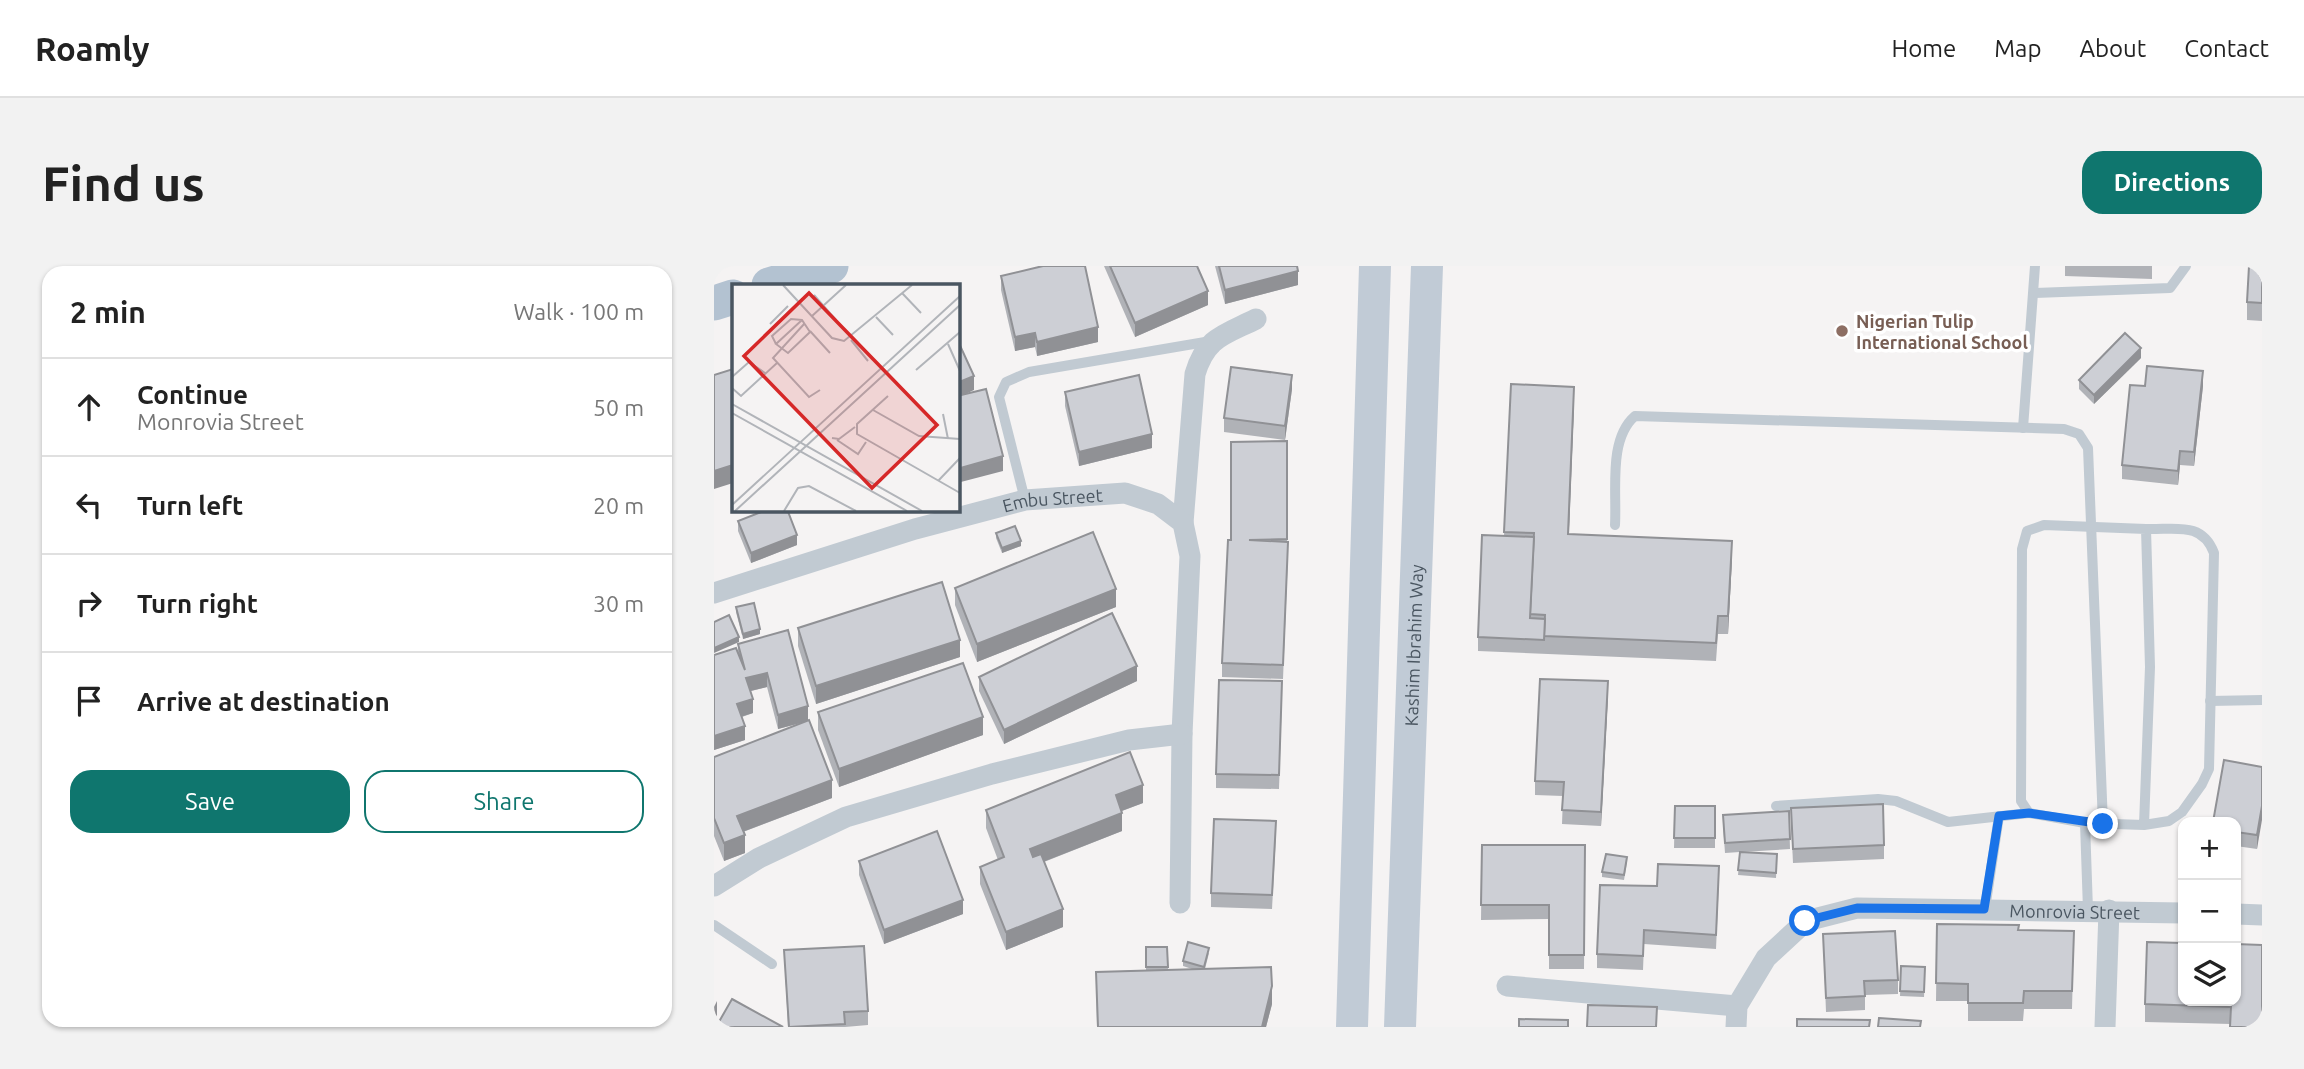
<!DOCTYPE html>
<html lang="en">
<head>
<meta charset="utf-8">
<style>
  :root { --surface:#fff; --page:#f2f2f2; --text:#222; --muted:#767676; --line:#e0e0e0; --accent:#0f766e }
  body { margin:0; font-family:Ubuntu,sans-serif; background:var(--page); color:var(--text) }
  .controls { position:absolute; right:21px; bottom:21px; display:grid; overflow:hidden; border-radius:14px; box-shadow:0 2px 5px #0004 }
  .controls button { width:63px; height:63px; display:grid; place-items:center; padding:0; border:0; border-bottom:2px solid var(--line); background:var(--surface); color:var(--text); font:35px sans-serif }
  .stop { position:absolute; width:21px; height:21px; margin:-16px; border:5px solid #1a73e8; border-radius:50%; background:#fff }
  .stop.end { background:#1a73e8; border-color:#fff; box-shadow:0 2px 7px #0008 }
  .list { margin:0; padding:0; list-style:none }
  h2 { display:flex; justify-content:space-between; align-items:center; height:91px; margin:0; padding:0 28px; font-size:30px }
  h2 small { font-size:23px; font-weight:400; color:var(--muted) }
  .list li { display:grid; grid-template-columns:46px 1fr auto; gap:21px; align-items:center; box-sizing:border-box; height:98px; padding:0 28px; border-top:2px solid var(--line) }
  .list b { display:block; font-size:26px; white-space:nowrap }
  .list p { margin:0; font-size:23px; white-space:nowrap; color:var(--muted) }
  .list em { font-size:23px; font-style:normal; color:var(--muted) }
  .actions { display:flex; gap:14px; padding:21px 28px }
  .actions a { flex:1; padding:16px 0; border:2px solid var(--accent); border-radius:21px; text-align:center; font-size:24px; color:var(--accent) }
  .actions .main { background:var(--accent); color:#fff }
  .icon { flex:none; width:38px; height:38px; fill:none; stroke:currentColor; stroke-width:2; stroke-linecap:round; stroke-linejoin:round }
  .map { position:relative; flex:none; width:1548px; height:761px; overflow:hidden; border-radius:21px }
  header { display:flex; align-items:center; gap:42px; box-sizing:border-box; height:98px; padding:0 35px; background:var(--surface); border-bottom:2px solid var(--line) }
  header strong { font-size:33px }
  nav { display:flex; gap:38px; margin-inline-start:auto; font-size:24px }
  .intro { display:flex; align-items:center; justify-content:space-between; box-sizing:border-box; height:168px; padding:0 42px }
  h1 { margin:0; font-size:49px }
  .button { padding:18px 32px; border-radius:21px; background:var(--accent); color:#fff; font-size:24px; font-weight:700 }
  main { display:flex; gap:42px; padding:0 42px }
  aside { flex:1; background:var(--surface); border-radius:21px; box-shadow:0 2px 5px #0004 }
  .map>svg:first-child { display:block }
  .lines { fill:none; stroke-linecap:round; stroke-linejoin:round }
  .lane { stroke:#c1cad2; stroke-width:10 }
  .street { stroke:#c1cad2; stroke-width:21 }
  .secondary { stroke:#c1cbd6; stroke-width:32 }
  .primary { stroke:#b3c2d1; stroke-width:35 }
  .wall { fill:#b0b2b7 }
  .shaded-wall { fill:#909195 }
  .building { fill:#cdcfd5; stroke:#909195; stroke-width:2 }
  .route { stroke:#1a73e8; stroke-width:9 }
  .education-dot { fill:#8d6e63; stroke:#fff; stroke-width:2.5 }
  .labels { text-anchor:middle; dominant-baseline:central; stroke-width:7; stroke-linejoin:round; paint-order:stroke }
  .education-label { font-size:18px; font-weight:bold; fill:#785e54; stroke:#fff; text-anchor:start }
  .street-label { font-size:18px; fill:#4a5661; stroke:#fff }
  .inset-road { fill:none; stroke:#b1b4b9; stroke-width:2 }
  .view { fill:#d62828; fill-opacity:0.15; stroke:#d62828; stroke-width:3.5 }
  .inset-edge { fill:none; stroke:#4a5661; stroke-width:3.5 }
</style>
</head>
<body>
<header>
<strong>Roamly</strong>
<nav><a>Home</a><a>Map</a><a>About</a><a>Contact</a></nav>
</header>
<div class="intro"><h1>Find us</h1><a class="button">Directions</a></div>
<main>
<aside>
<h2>2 min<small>Walk · 100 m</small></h2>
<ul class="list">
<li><svg class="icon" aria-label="ahead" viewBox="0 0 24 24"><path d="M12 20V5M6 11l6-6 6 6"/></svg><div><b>Continue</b><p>Monrovia Street</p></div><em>50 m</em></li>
<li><svg class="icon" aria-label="left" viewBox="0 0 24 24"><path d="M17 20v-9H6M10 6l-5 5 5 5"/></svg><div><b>Turn left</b></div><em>20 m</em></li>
<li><svg class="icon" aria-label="right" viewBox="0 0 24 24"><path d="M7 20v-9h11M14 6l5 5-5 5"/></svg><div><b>Turn right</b></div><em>30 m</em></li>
<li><svg class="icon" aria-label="arrive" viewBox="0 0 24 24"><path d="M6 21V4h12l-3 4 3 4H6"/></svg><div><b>Arrive at destination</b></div></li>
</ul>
<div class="actions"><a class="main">Save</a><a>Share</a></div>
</aside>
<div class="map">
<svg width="1548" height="761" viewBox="0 0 1548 761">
  <rect width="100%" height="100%" fill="#f5f3f3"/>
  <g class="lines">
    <!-- lane -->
    <g class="lane">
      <path d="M1321,27L1456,22L1472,0"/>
      <path d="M1309,162L1321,0"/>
      <path d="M311,234L285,131L292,116L315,106L497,75"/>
      <path d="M901,259C903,225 894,173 921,150L1350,163L1365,168L1374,182L1389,558"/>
      <path d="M1496,435L1548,434"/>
      <path d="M1062,540L1164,533L1182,535L1234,556L1315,547"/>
      <path d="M1371,557L1374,644"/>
      <path d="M1430,559L1436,401L1432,263L1330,259L1313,265L1308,283L1307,535L1315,547L1371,557L1430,559L1455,555L1468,546L1488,518L1495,503L1500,287C1488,255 1461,264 1432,263"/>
      <path d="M1271,643L1285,550"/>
      <path d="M0,659L58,698"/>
    </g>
    <!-- street -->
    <g class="street">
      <path d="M469,257L481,108C492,71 510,69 542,53"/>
      <path id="s1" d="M0,327L201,263L311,234L411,227L444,238L469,257L476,290L468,468L466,637"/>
      <path d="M0,620L45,592L132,551L278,508L415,474L468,468"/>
      <path d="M1522,648L1548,649"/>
      <path d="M793,720L1023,740"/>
      <path id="s2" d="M1022,761L1023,740L1052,692L1092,655L1143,642L1469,647"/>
      <path d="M1391,761L1395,644"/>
    </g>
    <!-- secondary -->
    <g class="secondary">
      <path d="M638,761L661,0"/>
      <path id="s3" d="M686,761L713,0"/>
    </g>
    <!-- primary -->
    <g class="primary">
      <path d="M55,19L117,0"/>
      <path d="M0,37L19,31"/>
    </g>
  </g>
  <!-- wall -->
  <g class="wall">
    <path d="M390,0H483L494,39L421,71Z"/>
    <path d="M501,0H583L584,19L511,38Z"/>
    <path d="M1351,0H1438V13L1351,10Z"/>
    <path d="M1548,0V55L1533,54V36Z"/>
    <path d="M287,10L384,76L323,90L321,81L301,85L287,24Z"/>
    <path d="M1427,92L1380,138L1365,123V114Z"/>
    <path d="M797,118L860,139L855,268L1018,292L1014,368H1004L1002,395L764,385V371L790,270Z"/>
    <path d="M1431,120H1489L1480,200L1466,199L1464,219L1408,213V199Z"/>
    <path d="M578,123L571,174L510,166V152Z"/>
    <path d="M351,126L438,182L365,200L351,140Z"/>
    <path d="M573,175V276L574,290L569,413L508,411V397L517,274Z"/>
    <path d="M24,255L83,279L37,297L24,265Z"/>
    <path d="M282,267L307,280L288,287L282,272Z"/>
    <path d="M241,322L402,341L263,396L241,339Z"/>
    <path d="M22,341L46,368L29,373L22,346Z"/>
    <path d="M84,362L246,391L102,438L84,380Z"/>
    <path d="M74,364L94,455L118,532L29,566L31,587L10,595L0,570V491L94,455L64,463L53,421L37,425L39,447L28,451L31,474L0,484V389L24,386V378Z"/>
    <path d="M265,411L423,415L290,478L265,425Z"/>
    <path d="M894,429L887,560L848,558L849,530L821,529V515Z"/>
    <path d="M568,430L565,523L502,522V508Z"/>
    <path d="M104,446L269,469L125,521L104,464Z"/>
    <path d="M1548,501L1543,583L1522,580V556Z"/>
    <path d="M429,537L408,545V565L330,596L349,661L292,684L266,618V601L284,594L272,562V544Z"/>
    <path d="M961,540H1001V582H960Z"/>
    <path d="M1075,545L1076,583L1028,586L1063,588L1062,612L1024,609L1026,586L1011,587L1009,559Z"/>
    <path d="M1077,556L1170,579V593L1079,597Z"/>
    <path d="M562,569L558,643L497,641V627Z"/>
    <path d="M768,579H871L870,703H835V653L767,654Z"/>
    <path d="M145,595L249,648L170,678L145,609Z"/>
    <path d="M913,596L910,614L888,611V606Z"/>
    <path d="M1005,614L1002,683L930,678L929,704L883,702V688L943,620Z"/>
    <path d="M1223,658L1305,664L1360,665L1358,743H1310L1309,755H1254V735H1222Z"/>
    <path d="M1109,668L1184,714V728L1151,729V744L1112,746Z"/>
    <path d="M432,681H453L454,704L478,703L469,700V695L495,687L491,703L558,738L552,761H383L382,706L432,704Z"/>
    <path d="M70,684L154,745V759L131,761H74Z"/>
    <path d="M1187,700L1211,701L1210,731L1186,730Z"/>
    <path d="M1522,735L1517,758L1431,756V738Z"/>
  </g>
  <!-- shaded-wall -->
  <g class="shaded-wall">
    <path d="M584,5V19L511,38V24Z"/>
    <path d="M494,25V39L421,71V57Z"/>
    <path d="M384,61V76L323,90V76Z"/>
    <path d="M321,67V81L301,85V71Z"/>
    <path d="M1427,82V92L1380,138V129Z"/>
    <path d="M1489,105V120L1480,200V186Z"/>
    <path d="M578,109V123L571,174V160Z"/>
    <path d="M260,110V124L243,132V117Z"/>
    <path d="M860,121V139L854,286V268Z"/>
    <path d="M438,168V182L365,200V186Z"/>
    <path d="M1466,185V199L1464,219V205Z"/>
    <path d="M289,190V205L243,217V203Z"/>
    <path d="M19,199V217L0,223V205Z"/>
    <path d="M83,269V279L37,297V287Z"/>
    <path d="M307,275V280L288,287V282Z"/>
    <path d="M1018,275V292L1014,368V350Z"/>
    <path d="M402,323V341L263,396V378Z"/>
    <path d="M46,363V368L29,373V368Z"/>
    <path d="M25,371V376L0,387V382Z"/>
    <path d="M246,374V391L102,438V420Z"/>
    <path d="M423,400V415L290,478V464Z"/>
    <path d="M53,407V421L32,426V412Z"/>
    <path d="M894,415V429L887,560V546Z"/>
    <path d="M39,433V447L23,452V438Z"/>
    <path d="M94,440V455L64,463V449Z"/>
    <path d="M269,451V469L125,521V503Z"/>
    <path d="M31,460V474L0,484V470Z"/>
    <path d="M118,514V532L23,568V550Z"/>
    <path d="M429,519V537L402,547V529Z"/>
    <path d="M1548,540V554L1543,583V569Z"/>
    <path d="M408,547V565L316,601V583Z"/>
    <path d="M31,569V587L10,595V577Z"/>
    <path d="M249,634V648L170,678V664Z"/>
    <path d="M349,643V661L292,684V666Z"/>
    <path d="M558,720V738L552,761H548Z"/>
    <path d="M3,735V749L0,755V741Z"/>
  </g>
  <!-- building -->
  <g class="building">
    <path d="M329,0H371L384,61L323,76L321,67L301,71L287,10Z"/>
    <path d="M396,0H483L494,25L421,57Z"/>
    <path d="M505,0H583L584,5L511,24Z"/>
    <path d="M1535,0H1548V37L1533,36Z"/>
    <path d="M1411,67L1427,82L1380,129L1365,114Z"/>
    <path d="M243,73L260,110L243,117Z"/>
    <path d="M1433,100L1489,105L1480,186L1466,185L1464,205L1408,199L1416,119L1431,120Z"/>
    <path d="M517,101L578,109L571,160L510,152Z"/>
    <path d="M19,103V199L0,205V109Z"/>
    <path d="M425,109L438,168L365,186L351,126Z"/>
    <path d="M797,118L860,121L854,268L1018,275L1014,350H1004L1002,377L830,370L831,349L816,348L820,267L790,266Z"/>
    <path d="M272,123L289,190L243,203V130Z"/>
    <path d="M573,175V273L535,274L574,276L569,399L508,397L514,274H517V176Z"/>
    <path d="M55,243H73L83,269L37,287L24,255Z"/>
    <path d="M301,260L307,275L288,282L282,267Z"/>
    <path d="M379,266L402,323L263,378L241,322Z"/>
    <path d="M768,269L820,271L816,352L831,353L830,374L764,371Z"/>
    <path d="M228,316L246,374L102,420L84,362Z"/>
    <path d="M40,337L46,363L29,368L22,341Z"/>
    <path d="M398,347L423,400L290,464L265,411Z"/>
    <path d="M15,349L25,371L0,382V356Z"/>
    <path d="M74,364L94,440L64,449L53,407L32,412L39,433L23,438L31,460L0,470V389L22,382L31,404L24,378Z"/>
    <path d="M249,397L269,451L125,503L104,446Z"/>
    <path d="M826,413L894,415L887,546L848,544L850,516L821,515Z"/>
    <path d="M505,414L568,415L565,509L502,508Z"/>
    <path d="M95,454L118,514L23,550L31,569L10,577L0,552V491Z"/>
    <path d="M416,486L429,519L402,529L408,547L316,583L319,591L327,588L349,643L292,666L266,601L290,591L272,544Z"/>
    <path d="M1510,494L1548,501V540L1543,569L1522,566V556H1499Z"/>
    <path d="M1169,538L1170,579L1079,583L1077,542Z"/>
    <path d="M961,540H1001V572H960Z"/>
    <path d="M1075,545L1076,573L1011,577L1009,549Z"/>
    <path d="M500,553L562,555L558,629L497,627Z"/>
    <path d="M223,565L249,634L170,664L145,595Z"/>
    <path d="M768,579H871L870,689H835V639H767Z"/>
    <path d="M1026,586L1063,588L1062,607L1024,604Z"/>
    <path d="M892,588L913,591L910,609L888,606Z"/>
    <path d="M944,598L1005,600L1002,669L930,664L929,690L883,688L886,619L943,620Z"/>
    <path d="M1223,658L1305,659L1304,664L1360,665L1358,725H1310L1309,737H1254V718L1222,717Z"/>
    <path d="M1181,665L1184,714L1150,715L1151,730L1112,732L1109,668Z"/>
    <path d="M474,676L495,682L490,701L469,695Z"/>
    <path d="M1433,676L1469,677V735H1522V678L1548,679V761H1516L1517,741L1431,738Z"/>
    <path d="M150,680L154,745L130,746L131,758L75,761L70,684Z"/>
    <path d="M432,681H453L454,701H432Z"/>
    <path d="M1187,700L1211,701L1210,726L1186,725Z"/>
    <path d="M557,701L558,720L548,761H384L382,706Z"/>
    <path d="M18,733L69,761H2Z"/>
    <path d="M874,739L943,741L942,761H873Z"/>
    <path d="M1165,752L1207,755L1206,761H1164Z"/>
    <path d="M805,753L854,754V761H805Z"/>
    <path d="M1083,753L1156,754L1155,761H1083Z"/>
  </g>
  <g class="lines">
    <!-- route -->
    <path class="route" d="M1091,655L1143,642L1270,643L1285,550L1315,547L1389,558"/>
  </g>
  <!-- markers -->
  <circle class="education-dot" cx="1128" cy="65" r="7"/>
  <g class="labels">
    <!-- education labels -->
    <g class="education-label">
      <text x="1142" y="55">Nigerian Tulip<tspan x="1142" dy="21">International School</tspan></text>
    </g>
    <!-- street labels -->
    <g class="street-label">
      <text stroke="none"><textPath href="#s1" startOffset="352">Embu Street</textPath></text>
      <text stroke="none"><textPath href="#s3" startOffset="382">Kashim Ibrahim Way</textPath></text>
      <text stroke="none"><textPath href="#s2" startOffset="402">Monrovia Street</textPath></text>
    </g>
  </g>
  <!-- overview -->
  <g transform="translate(18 18)">
    <rect width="228" height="228" fill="#f5f3f3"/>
    <path class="inset-road" d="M51,1L100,54L112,57L180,1M170,9L189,29M82,11L104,36M80,32L114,1M144,33L161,51M73,39L41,74L77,113L88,106M38,40L56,22M78,47L98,69M119,56L136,77M44,60L40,52L59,35L70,36L78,48L56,69L44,60L70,36M216,60L228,87M184,86L228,48M0,93L17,78L33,89M0,104L9,112L45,79M156,112L125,140V150L228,209M0,120L190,227M141,126L187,152L228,155M0,129L175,227M211,130L216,155M100,154L107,155L123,143M105,156L126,170L134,158M206,197L228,174M0,221L228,12M3,227L228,21M52,227L66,204L77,202L124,227"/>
    <path class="view" d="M77,9L205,141L140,204L12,72Z"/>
    <rect width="228" height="228" class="inset-edge"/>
  </g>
</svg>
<div class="controls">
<button>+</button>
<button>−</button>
<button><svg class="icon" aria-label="layers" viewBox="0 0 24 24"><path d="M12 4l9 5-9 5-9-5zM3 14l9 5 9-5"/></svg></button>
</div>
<div class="stop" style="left:1091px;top:655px"></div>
<div class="stop end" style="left:1389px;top:558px"></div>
</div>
</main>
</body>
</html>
